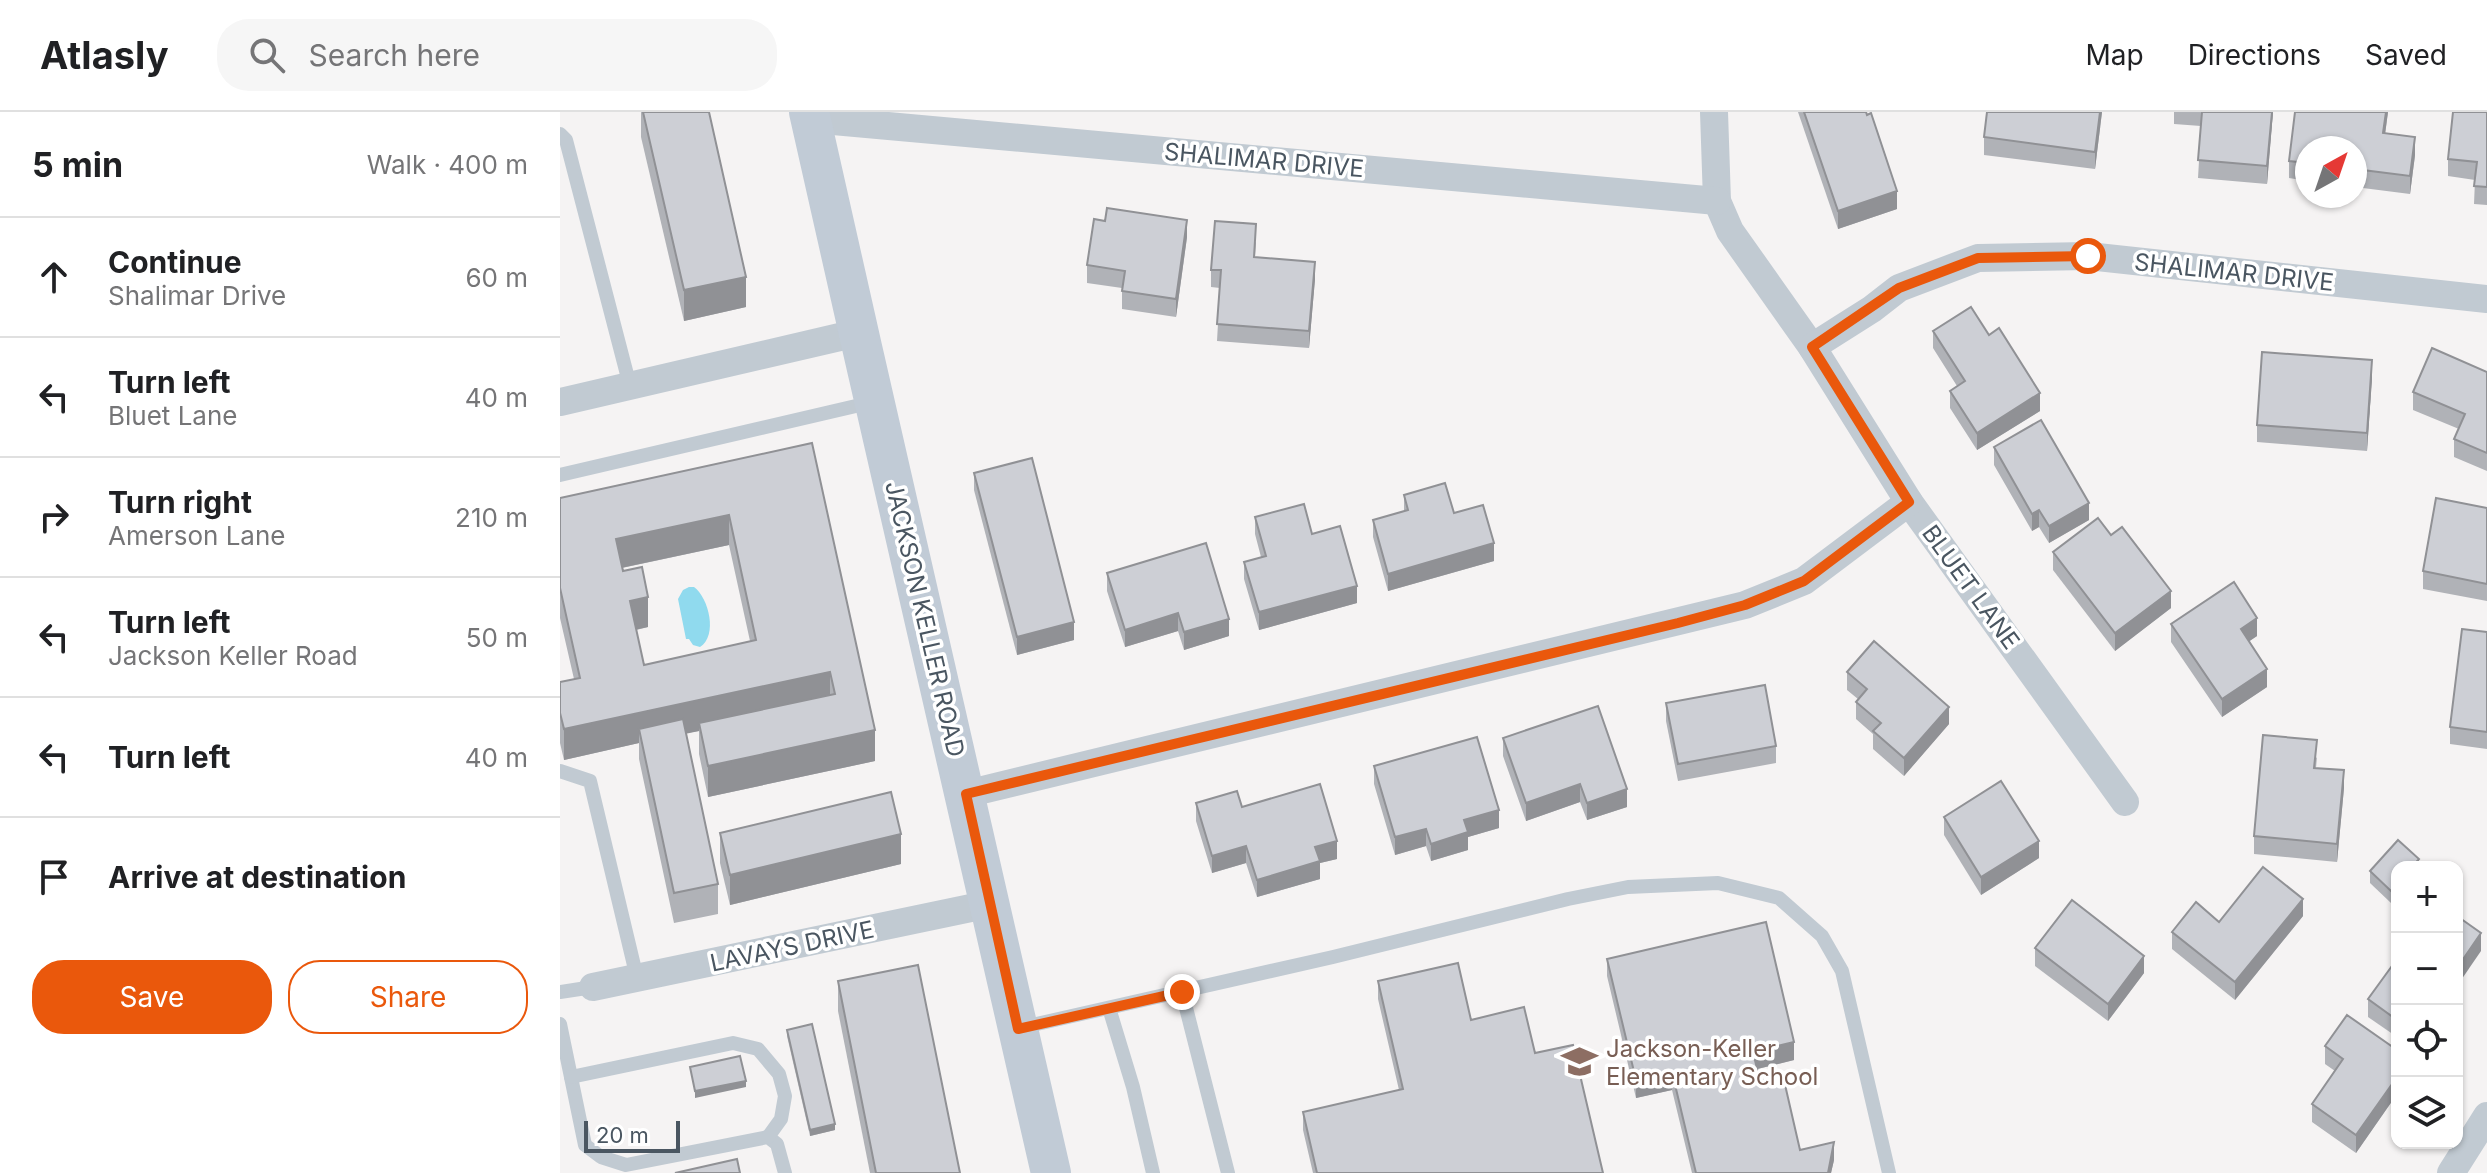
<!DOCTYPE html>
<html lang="en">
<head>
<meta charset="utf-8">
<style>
  :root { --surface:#fff; --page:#f6f6f6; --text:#202124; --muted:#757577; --line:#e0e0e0; --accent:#ea580c }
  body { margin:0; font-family:Inter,sans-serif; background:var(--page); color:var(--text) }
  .controls { position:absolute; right:24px; bottom:24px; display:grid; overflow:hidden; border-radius:16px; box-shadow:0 2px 6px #0004 }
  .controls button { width:72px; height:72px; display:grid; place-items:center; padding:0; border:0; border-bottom:2px solid var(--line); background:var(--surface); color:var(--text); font:40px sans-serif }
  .compass { position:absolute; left:1735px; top:24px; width:72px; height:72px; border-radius:50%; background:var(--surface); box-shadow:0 2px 6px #0004; rotate:40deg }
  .scale { position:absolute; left:24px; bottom:20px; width:96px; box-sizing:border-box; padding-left:8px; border:4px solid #4a5661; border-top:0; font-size:22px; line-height:28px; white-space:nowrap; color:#4a5661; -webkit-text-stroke:6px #fff; paint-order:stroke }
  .stop { position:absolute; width:24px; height:24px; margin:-18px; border:6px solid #ea580c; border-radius:50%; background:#fff }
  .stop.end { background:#ea580c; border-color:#fff; box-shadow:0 2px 8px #0008 }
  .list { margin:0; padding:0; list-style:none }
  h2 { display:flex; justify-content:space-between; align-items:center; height:104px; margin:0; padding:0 32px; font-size:34px }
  h2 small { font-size:26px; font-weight:400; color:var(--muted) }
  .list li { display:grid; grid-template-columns:52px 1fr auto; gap:24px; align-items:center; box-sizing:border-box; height:120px; padding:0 32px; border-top:2px solid var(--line) }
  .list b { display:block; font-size:30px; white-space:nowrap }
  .list p { margin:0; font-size:26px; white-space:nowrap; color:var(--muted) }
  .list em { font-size:26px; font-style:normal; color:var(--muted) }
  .actions { display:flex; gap:16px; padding:24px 32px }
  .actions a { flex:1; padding:18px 0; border:2px solid var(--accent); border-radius:32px; text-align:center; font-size:28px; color:var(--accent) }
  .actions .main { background:var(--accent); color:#fff }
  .icon { flex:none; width:44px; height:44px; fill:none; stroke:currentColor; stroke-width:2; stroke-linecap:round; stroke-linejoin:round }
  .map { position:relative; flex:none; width:1927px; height:1061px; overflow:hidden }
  header { display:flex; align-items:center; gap:48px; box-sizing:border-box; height:112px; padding:0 40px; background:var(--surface); border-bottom:2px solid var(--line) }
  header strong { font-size:38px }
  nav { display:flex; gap:44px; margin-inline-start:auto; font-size:28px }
  .search { width:560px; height:72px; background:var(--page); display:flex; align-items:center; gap:20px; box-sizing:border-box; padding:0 28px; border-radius:32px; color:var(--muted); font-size:30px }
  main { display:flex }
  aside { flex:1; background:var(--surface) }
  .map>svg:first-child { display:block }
  .water { fill:#90daee }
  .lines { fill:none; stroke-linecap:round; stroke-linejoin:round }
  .service { stroke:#c1cad2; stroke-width:14 }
  .minor { stroke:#c1cad2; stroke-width:28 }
  .secondary { stroke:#c1cbd6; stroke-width:40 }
  .wall { fill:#b0b2b7; fill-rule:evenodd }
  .shaded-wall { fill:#909195 }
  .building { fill:#cdcfd5; stroke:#909195; stroke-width:2; fill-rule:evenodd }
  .route { stroke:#ea580c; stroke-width:10 }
  .labels { text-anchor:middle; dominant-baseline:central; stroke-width:7; stroke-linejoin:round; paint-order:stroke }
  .street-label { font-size:24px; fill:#4a5661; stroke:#fff }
  .education-label { font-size:24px; fill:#785e54; stroke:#fff; text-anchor:start }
</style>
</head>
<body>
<header>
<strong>Atlasly</strong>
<div class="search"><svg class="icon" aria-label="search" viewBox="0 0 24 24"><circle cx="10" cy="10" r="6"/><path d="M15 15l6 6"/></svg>Search here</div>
<nav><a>Map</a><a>Directions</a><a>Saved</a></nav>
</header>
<main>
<aside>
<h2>5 min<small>Walk · 400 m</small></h2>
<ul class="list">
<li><svg class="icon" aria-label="ahead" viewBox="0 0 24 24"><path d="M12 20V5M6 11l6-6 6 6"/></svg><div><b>Continue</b><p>Shalimar Drive</p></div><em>60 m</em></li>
<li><svg class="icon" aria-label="left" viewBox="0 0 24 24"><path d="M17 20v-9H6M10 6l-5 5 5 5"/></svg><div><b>Turn left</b><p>Bluet Lane</p></div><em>40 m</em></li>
<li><svg class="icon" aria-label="right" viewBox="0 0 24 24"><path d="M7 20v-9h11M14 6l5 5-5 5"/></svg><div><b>Turn right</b><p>Amerson Lane</p></div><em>210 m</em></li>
<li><svg class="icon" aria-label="left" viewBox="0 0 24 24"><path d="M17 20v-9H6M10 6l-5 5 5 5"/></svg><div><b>Turn left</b><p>Jackson Keller Road</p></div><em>50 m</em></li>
<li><svg class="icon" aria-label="left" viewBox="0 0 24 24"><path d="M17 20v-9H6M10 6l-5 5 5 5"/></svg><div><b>Turn left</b></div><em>40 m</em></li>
<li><svg class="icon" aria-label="arrive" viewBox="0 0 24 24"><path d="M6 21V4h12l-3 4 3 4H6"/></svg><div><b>Arrive at destination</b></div></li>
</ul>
<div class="actions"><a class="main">Save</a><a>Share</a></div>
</aside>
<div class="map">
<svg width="1927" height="1061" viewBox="0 0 1927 1061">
  <rect width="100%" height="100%" fill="#f5f3f3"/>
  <!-- water -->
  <path class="water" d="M129,475H134C149,486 158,524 140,535L133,533L129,527H126L118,487L123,478Z"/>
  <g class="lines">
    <!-- service -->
    <g class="service">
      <path d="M0,22L6,28L70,274"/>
      <path d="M0,363L313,290"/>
      <path d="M0,659L30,669L77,866"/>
      <path d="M0,880L33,875"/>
      <path d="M622,880L668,1061"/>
      <path d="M549,896L573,975L593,1061"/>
      <path d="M0,912L25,1033L41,1045L66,1053L208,1025L217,1032L225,1061"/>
      <path d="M459,916L773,845L1008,787L1068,775L1158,771L1219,786L1262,824L1282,859L1329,1061"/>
      <path d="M11,965L173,931L198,937L219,962L225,984L221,1007L208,1025"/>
    </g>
    <!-- minor -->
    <g class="minor">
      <path d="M1154,0L1157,89L1170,119L1252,235L1349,390L1565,690"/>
      <path d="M251,7L1157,89"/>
      <path d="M1252,235L1312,197L1339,176L1418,146L1528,144L1927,187"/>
      <path d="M0,290L297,221"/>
      <path d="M406,682L1185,493L1244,469L1349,390"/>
      <path d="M33,875L430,792"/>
      <path d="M1891,1061L1927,1004"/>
    </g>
    <!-- secondary -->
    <path class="secondary" d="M249,0C328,354 411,707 491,1061"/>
  </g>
  <!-- wall -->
  <g class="wall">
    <path d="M81,0H149L186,195L124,209L81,25Z"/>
    <path d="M1238,0H1306L1337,97L1278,117Z"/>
    <path d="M1542,0L1535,57L1424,43V25Z"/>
    <path d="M1614,0H1713L1707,72L1638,66L1641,14L1614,12Z"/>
    <path d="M1735,0H1828L1825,21L1855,25V43L1850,82L1795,75V36H1747V69L1729,66V49Z"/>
    <path d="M1927,0V93L1914,92L1915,68L1888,64V47Z"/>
    <path d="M627,125L616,205L562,197V176L527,171V153Z"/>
    <path d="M696,130L695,145L755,167L749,236L657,229L660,176L651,175V158Z"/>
    <path d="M1373,219L1429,223L1480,299L1417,338L1390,296V279L1397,274L1373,236Z"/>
    <path d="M1927,260V359L1894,345V327L1899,317L1853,298V280Z"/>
    <path d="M1812,266L1807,339L1697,330V313Z"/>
    <path d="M252,331L315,649L148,685L139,642V619L126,621L158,772V802L114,811L79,647V631L4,648L0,631V570L14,567L0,506V386ZM169,433L190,529L84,553L76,518L88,515L62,456Z"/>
    <path d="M1434,335L1529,408L1489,431L1479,415L1472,419L1434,353Z"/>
    <path d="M414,361L514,528L457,543L414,378Z"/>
    <path d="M844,383L934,449L828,479L813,425V408L844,399Z"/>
    <path d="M1927,396V489L1863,477V459Z"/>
    <path d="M695,405L752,422L797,491L699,518L684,467V450L701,445L695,422Z"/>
    <path d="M1493,440L1611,496L1555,539L1493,458Z"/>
    <path d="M547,461L669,524L624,538L618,519L565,535L547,479Z"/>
    <path d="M1611,512L1697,524L1689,529L1707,575L1662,605L1611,530Z"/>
    <path d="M1927,520V637L1890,632V615Z"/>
    <path d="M1287,560L1389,612L1344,664L1313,637V622L1296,607V590L1298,587L1287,578Z"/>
    <path d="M1106,591L1216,634V651L1118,669L1106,609Z"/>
    <path d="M943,626L1067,695L1027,708L1020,690L966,709L943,644Z"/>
    <path d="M1757,645L1756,656L1784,676L1777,750L1694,742V724Z"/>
    <path d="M814,654L939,716L908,725V738L871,749L866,734L835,743L814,672Z"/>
    <path d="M636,691L682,695L777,747L760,751V767L697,785L686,751L652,761L636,709Z"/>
    <path d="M1384,705L1479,746L1421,783L1384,723Z"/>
    <path d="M160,721L341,752L170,793L160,751Z"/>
    <path d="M1859,755L1831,791L1810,771V759Z"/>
    <path d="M1743,804L1675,888L1612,837V820Z"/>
    <path d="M1475,836L1584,861L1548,909L1475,854Z"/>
    <path d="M1047,847L1234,948L1197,957L1200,969L1240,1038L1274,1048L1271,1061H1132L1112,978L1076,986L1047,864Z"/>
    <path d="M1837,847V925L1808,905V887Z"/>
    <path d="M278,869L400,1061H310L278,899Z"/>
    <path d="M818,869L911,908L975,941L1043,1061H753L743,1018V1000L839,978L818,887Z"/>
    <path d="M227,918L275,1018L250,1024L227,924Z"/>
    <path d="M1765,934L1837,938V982L1796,1041L1752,1010V992L1775,959L1765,952Z"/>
  </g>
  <!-- shaded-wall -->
  <g class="shaded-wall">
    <path d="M1540,0H1542L1535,57V40Z"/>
    <path d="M1712,0H1713L1707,72V54Z"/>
    <path d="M1826,0H1828L1823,38V21Z"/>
    <path d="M1855,25V43L1850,82V64Z"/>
    <path d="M1337,79V97L1278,117V99Z"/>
    <path d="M627,108V125L616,205V187Z"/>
    <path d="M755,150V167L749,236V219Z"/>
    <path d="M186,165V195L124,209V178Z"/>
    <path d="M1812,248V266L1807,339V321Z"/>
    <path d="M1480,281V299L1417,338V321Z"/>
    <path d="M1529,391V408L1489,431V414Z"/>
    <path d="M1479,398V415L1472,419V402Z"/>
    <path d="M169,403V433L56,457V427Z"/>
    <path d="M934,431V449L828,479V462Z"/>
    <path d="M797,474V491L699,518V500Z"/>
    <path d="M1611,479V496L1555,539V521Z"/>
    <path d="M88,485V515L70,519V489Z"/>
    <path d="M618,501V519L565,535V518Z"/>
    <path d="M1697,506V524L1681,535V517Z"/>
    <path d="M669,507V524L624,538V520Z"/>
    <path d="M514,510V528L457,543V525Z"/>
    <path d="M1707,557V575L1662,605V587Z"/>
    <path d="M270,560V590L139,611V619L82,631L79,617V631L4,648V617Z"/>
    <path d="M1389,595V612L1344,664V646Z"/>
    <path d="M315,618V649L148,685V654Z"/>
    <path d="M1784,658V676L1777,750V732Z"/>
    <path d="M1020,672V690L966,709V691Z"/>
    <path d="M1067,677V695L1027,708V691Z"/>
    <path d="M939,698V716L908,725V738L871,749V732L904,708Z"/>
    <path d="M866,717V734L835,743V725Z"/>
    <path d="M341,722V752L170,793V763Z"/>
    <path d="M777,729V747L760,751V767L697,785V768L755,735Z"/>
    <path d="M1479,729V746L1421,783V765Z"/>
    <path d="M686,734V751L652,761V744Z"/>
    <path d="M1859,747V755H1852Z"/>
    <path d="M1837,771V784L1831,791V779Z"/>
    <path d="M1743,787V804L1675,888V870Z"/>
    <path d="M1921,821V839L1897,874V856Z"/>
    <path d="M1584,844V861L1548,909V892Z"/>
    <path d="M1234,930V948L1193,958V940Z"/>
    <path d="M1112,960V978L1076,986V968Z"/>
    <path d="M1837,965V982L1796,1041V1023Z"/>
    <path d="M186,969V975L135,986V979Z"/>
    <path d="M275,1012V1018L250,1024V1018Z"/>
    <path d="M1274,1030V1048L1271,1061H1268Z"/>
  </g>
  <!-- building -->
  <g class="building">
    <path d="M83,0H149L186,165L124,178Z"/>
    <path d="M1244,0H1306L1307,3L1311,1L1337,79L1278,99Z"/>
    <path d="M1427,0H1540L1535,40L1424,25Z"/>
    <path d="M1642,0H1712L1707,54L1638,48Z"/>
    <path d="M1735,0H1826L1823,21L1855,25L1850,64L1795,57V36H1747V51L1729,49Z"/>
    <path d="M1893,0H1927V75L1914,74L1917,50L1888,47Z"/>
    <path d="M547,96L627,108L616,187L562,179L565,159L527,153L534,107L545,109Z"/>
    <path d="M655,109L696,112L694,145L755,150L749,219L657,212L661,158H651Z"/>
    <path d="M1411,195L1429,223L1439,216L1480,281L1417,321L1390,279L1405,269L1373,219Z"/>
    <path d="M1872,236L1927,260V341L1894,327L1905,302L1853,280Z"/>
    <path d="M1702,240L1812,248L1807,321L1697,313Z"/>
    <path d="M1481,308L1529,391L1489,414L1479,398L1472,402L1434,335Z"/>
    <path d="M252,331L315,618L148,654L139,611L275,582L270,560L4,617L0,601V570L20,566L0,476V386ZM169,403L196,528L84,553L70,489L88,485L82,455L63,459L56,427Z"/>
    <path d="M472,346L514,510L457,525L414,361Z"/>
    <path d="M885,371L894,401L923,393L934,431L828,462L813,408L848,398L844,383Z"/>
    <path d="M1876,386L1927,396V472L1863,459Z"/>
    <path d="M744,392L752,422L780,414L797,474L699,500L684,450L706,444L695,405Z"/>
    <path d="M1538,406L1551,423L1562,415L1611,479L1555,521L1493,440Z"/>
    <path d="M646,431L669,507L624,520L618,501L565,518L547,461Z"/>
    <path d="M1674,470L1697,506L1681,517L1707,557L1662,587L1611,512Z"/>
    <path d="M1902,517L1927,520V620L1890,615Z"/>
    <path d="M1314,529L1389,595L1344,646L1313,619L1321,611L1296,590L1307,577L1287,560Z"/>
    <path d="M1205,573L1216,634L1118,652L1106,591Z"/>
    <path d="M1038,594L1067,677L1027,691L1020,672L966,691L943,626Z"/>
    <path d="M123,607L158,772L114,781L79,617Z"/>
    <path d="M1703,623L1757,628L1754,656L1784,658L1777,732L1694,724Z"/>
    <path d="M917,625L939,698L904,708L908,720L871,732L866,717L835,725L814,654Z"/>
    <path d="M1441,669L1479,729L1421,765L1384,705Z"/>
    <path d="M760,672L777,729L755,735L760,749L697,768L686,734L652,744L636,691L677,679L682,695Z"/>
    <path d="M331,680L341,722L170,763L160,721Z"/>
    <path d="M1838,728L1859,747L1852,755H1837V771L1831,779L1810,759Z"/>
    <path d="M1703,755L1743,787L1675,870L1612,820L1636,790L1659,810Z"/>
    <path d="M1512,788L1584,844L1548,892L1475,836Z"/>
    <path d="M1897,804L1921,821L1897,856Z"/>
    <path d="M1206,810L1234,930L1193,940L1200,969L1223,964L1240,1038L1274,1030L1268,1061H1136L1112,960L1076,968L1047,847Z"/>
    <path d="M1837,847V908L1808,887Z"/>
    <path d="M898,851L911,908L964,895L975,941L1013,933L1043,1061H757L743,1000L843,977L818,869Z"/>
    <path d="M358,853L400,1061H316L278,869Z"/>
    <path d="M1787,903L1837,938V965L1796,1023L1752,992L1783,947L1765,934Z"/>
    <path d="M252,912L275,1012L250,1018L227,918Z"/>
    <path d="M180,944L186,969L135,979L130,955Z"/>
    <path d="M177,1047L180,1061H115Z"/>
  </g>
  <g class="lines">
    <!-- route -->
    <path class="route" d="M622,880L458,917L406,682L1118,511L1185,493L1244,469L1349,390L1252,235L1339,176L1418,146L1528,144"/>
  </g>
  <!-- icons -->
  <defs>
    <symbol id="school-bare" viewBox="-9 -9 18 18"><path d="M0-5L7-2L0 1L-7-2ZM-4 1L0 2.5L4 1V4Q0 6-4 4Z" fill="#8d6e63" stroke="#fff" stroke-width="2.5" paint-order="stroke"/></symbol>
  </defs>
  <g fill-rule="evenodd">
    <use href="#school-bare" x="994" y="924" width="51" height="51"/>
  </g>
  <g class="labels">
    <!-- street labels -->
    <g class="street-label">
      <text transform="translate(704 48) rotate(5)">SHALIMAR DRIVE</text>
      <text transform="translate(1674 160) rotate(6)">SHALIMAR DRIVE</text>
      <text transform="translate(1411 475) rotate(54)">BLUET LANE</text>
      <text transform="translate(365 507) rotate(77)">JACKSON KELLER ROAD</text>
      <text transform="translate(232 834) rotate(-12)">LAVAYS DRIVE</text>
    </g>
    <!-- education labels -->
    <g class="education-label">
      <text x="1046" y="936">Jackson-Keller<tspan x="1046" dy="28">Elementary School</tspan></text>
    </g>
  </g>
</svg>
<div class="controls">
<button>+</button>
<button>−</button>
<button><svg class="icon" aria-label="locate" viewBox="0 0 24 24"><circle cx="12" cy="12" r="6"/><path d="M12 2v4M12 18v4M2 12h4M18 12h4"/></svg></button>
<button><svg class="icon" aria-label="layers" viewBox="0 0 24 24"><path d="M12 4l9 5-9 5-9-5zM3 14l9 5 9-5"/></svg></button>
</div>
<svg class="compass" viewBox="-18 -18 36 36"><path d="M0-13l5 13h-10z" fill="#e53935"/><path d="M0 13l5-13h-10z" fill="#757577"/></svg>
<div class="scale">20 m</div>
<div class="stop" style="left:1528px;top:144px"></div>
<div class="stop end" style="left:622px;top:880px"></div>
</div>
</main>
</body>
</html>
